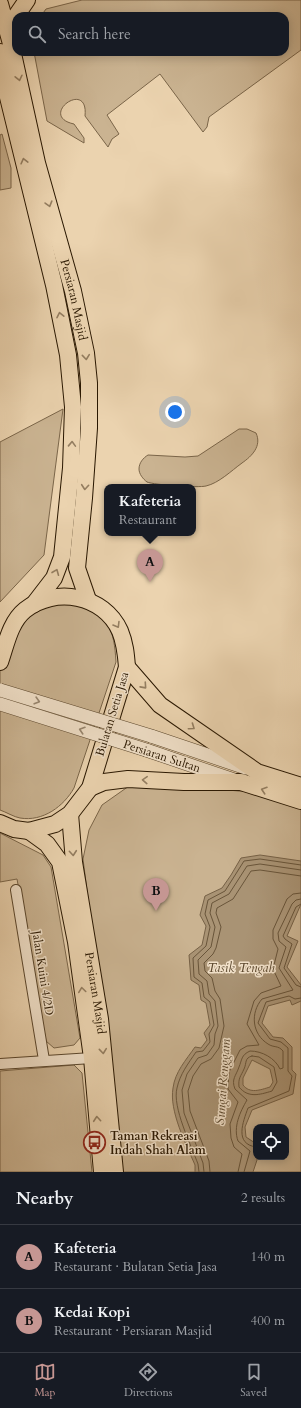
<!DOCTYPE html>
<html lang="en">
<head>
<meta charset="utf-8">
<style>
  :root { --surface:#171b24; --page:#242831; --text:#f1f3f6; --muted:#9ea1a6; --line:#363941; --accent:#c59692 }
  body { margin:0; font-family:Cardo,serif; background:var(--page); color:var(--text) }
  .controls { position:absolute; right:12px; bottom:12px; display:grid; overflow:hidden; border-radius:8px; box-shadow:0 2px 10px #0003 }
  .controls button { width:36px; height:36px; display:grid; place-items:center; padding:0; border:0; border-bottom:1px solid var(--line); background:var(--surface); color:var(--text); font:20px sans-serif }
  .you { position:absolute; left:175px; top:412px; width:14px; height:14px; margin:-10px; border:3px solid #fff; border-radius:50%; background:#1a73e8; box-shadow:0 0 0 6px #1a73e833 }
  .badge { display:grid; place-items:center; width:26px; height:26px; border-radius:50%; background:var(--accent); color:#111; font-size:13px; font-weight:700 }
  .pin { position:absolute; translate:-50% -33px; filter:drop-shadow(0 1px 2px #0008) }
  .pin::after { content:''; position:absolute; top:21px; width:14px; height:12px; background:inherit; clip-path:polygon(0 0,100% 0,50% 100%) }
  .popup { position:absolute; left:104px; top:484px; width:92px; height:52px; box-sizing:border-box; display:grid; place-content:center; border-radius:8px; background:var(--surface); filter:drop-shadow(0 1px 3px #0005); font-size:13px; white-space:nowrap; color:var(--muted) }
  .popup b { font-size:15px; color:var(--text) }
  .popup::after { content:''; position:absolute; left:50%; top:100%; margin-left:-8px; border:8px solid transparent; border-top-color:var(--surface) }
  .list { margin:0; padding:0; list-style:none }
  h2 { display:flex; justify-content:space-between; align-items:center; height:52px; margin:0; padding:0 16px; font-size:17px }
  h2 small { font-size:13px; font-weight:400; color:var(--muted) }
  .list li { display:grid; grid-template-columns:26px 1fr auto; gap:12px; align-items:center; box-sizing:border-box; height:64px; padding:0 16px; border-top:1px solid var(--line) }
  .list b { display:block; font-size:15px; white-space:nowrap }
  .list p { margin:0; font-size:13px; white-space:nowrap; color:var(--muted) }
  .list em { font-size:13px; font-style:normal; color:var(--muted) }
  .icon { flex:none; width:22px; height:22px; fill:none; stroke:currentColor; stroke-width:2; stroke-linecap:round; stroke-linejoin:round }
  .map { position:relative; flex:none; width:301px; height:1172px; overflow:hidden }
  .search { position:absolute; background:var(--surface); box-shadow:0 2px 10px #0003; left:12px; right:12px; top:12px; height:44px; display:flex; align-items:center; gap:10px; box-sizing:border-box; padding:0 14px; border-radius:12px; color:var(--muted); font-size:15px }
  .sheet { height:180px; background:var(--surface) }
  nav { display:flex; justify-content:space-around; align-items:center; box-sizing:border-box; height:56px; border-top:1px solid var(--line); background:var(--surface); font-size:11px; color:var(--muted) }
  nav a { display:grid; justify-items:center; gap:2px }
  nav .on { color:var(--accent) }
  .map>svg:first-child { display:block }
  .green { fill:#cab391; stroke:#7a6549; fill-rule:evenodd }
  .water { fill:#a99374; stroke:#766146; fill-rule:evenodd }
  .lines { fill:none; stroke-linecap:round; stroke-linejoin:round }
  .shore { stroke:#69553a; stroke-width:1 }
  .minor-casing { stroke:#5a462c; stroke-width:12 }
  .tertiary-casing { stroke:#5a462c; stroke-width:14 }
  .primary-casing { stroke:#291701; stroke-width:18 }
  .minor { stroke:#f2e2cb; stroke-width:10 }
  .tertiary { stroke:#f2e2cb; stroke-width:13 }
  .primary { stroke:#ebd3af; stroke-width:16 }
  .tertiary-bridge-casing { stroke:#5a462c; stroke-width:14; stroke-linecap:butt }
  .tertiary-bridge { stroke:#f2e2cb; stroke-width:13 }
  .oneway { stroke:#947e61 }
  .oneway2 { stroke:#988770 }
  .labels { text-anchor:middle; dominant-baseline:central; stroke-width:3; stroke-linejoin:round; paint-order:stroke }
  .street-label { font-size:12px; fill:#291701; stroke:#f2e2cb }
  .poi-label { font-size:12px; font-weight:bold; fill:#291701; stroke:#f2e2cb; text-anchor:start }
  .water-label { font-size:13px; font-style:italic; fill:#5c492f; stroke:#f2e2cb }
</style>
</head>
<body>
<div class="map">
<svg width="301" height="1172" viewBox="0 0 301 1172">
  <rect width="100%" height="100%" fill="#ebd3af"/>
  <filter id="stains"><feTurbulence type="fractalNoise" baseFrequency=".005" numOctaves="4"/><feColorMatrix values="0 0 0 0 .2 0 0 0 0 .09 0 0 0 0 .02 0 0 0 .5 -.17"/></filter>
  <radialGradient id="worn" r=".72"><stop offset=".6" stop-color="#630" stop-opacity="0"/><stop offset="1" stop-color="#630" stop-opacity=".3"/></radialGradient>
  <!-- green -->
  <g class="green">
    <path d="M82,0H301V50L209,117L207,127L203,132L160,74L107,115L119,134L112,139L108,147L85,116C89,78 37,116 74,124L84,138V143L47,121L34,52H285V16H41L46,9Z"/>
    <path d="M2,134L11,168V188L0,190V135Z"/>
    <path d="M63,409L44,555L0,602V442Z"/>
    <path d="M239,429H247L256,433C262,446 252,456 242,463C231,471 219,483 206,486C198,488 154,485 147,482C143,479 139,474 139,469C139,463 143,458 148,455L185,457L198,456Z"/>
    <path d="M78,603C109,618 114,628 116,662L74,788C64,806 43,822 20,818C14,817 6,812 0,810V670L13,632L43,604Z"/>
    <path d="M169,784L248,792L301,806V1172H123L83,859L89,830L102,805L129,786ZM256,1127H286V1157H256Z"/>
    <path d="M0,833L43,855L51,867L80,1038L74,1045L54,1048L46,1041L17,879L0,882Z"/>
    <path d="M74,1065L82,1073L92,1172H0V1071Z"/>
  </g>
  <!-- water -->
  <path class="water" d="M260,855L301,861V904L287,936L298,941L287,967L301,985V1001L292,1005L290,1000L268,1006L262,1023L273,1037L283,1038L292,1047V1070L296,1074L293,1094L252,1110L245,1127L246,1137L255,1143L257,1160L253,1172H195V1165C186,1144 169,1111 173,1088C175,1072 186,1060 195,1047L201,1048L207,1040L204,1033L210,1025L206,1003L201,1000L199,985L191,980L189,955L202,945L206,926L200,915L205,896L222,888L231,875L241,858ZM252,1060L270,1069L273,1082L270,1087C260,1090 250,1094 243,1085V1078Z"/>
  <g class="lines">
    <!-- shore -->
    <g class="shore">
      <path d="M301,904L296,907L283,936L285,939L292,944L284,968L296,985L301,987"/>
      <path d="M252,1056L259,1057L274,1067L277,1082L272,1091C259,1095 248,1098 239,1087C238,1078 241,1076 244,1069C247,1063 244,1058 252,1056Z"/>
      <path d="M256,1147C234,1144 243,1122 248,1108L289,1091L292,1076L288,1071V1048L281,1042L270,1039L258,1023L266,1002L289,996L295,999L301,998"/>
      <path d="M199,1172L198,1164C191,1145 172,1107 177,1088C180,1074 188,1064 196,1052L203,1051L210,1042L209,1034L214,1025L210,1002L204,997L202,983L194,977L193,958L206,946L210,927L205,914L208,900L225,891L244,861L260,859L301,865"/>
      <path d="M204,1172L203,1163L184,1113L182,1090L187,1074L198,1058L207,1055L214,1045L215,1034L218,1026L215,1001L209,994L207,981L199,974L198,960L211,947L215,927L210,913L212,903L229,894L247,866L260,864L301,870"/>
      <path d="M210,1172L209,1161L190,1111L188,1091L193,1076L201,1064L211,1059L219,1048L224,1026L220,999L215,991L212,978L205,971L204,963L213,954L216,948L221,927L216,913L217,908L233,899L251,871L260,870L301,876"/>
      <path d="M238,1172L242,1154L234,1147L231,1138L230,1124L238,1102L228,1089L229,1072L240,1050L247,1046L259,1045L247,1024L254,1001L261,993L281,986L273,969L278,949L273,939V930L287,899L293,894L301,893"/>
      <path d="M244,1172L250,1151L238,1141C233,1127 240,1112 247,1100L235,1089C231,1079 236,1076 239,1067C242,1060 241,1055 250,1051C262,1051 275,1058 280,1069L283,1068V1051C278,1045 274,1048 268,1044C252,1034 250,1013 262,999L293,990L279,968L286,947L279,941L278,933L292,904L296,900L301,899"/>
    </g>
    <defs>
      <g id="minor">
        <path d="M16,890L44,1060"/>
        <path d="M0,1064L92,1058"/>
      </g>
      <g id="tertiary">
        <path d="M151,736L246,768"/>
        <path d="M146,750L234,780"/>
      </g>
      <g id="primary">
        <path id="s1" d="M0,4L10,40L37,163L73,291L86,353L89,383V428L84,498L77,568L88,600"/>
        <path d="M10,38L16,16L27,0"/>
        <path d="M0,52L5,79"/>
        <path d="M0,69L6,89L54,285L68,355L73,407L71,468L62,557L54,578L34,604"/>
        <path d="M0,662C6,645 10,622 25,610C55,586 104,595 120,631C125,643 126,654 127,667L90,788L70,814L55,824L29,831L14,829L0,823"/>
        <path d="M127,667L160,705L257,772L301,786"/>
        <path d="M90,788L104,782L128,779L184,782H241L301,801"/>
        <path id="s2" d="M70,814L74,862L100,1019L115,1172"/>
        <path d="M29,831L47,844L60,862L76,942L92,1058L102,1172"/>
      </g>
    </defs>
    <!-- minor casing -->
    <use href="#minor" class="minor-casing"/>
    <!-- tertiary casing -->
    <use href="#tertiary" class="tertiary-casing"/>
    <!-- primary casing -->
    <use href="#primary" class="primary-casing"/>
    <!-- minor -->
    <use href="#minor" class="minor"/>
    <!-- tertiary -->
    <use href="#tertiary" class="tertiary"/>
    <!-- primary -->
    <use href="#primary" class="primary"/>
    <defs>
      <g id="tertiary-bridge">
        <path d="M0,690L151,736"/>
        <path d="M0,704L146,750"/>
      </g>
    </defs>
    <!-- tertiary-bridge casing -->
    <use href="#tertiary-bridge" class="tertiary-bridge-casing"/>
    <!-- tertiary-bridge -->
    <use href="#tertiary-bridge" class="tertiary-bridge"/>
  </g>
  <!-- one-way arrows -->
  <defs><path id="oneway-chevron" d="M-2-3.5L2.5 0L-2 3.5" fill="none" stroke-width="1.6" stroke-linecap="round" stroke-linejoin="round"/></defs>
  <g class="oneway">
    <use href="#oneway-chevron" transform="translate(19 78) rotate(77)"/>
    <use href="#oneway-chevron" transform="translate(24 161) rotate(-104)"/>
    <use href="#oneway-chevron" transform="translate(49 204) rotate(74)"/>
    <use href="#oneway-chevron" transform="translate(60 315) rotate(-102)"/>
    <use href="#oneway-chevron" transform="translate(86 357) rotate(84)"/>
    <use href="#oneway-chevron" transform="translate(72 444) rotate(-88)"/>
    <use href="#oneway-chevron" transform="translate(85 487) rotate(95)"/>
    <use href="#oneway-chevron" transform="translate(56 572) rotate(-68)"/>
    <use href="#oneway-chevron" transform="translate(117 625) rotate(59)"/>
    <use href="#oneway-chevron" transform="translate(144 686) rotate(48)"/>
    <use href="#oneway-chevron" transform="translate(192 727) rotate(35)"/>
    <use href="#oneway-chevron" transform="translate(145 780) rotate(-177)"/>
    <use href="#oneway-chevron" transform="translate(264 790) rotate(-162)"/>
    <use href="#oneway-chevron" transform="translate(73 853) rotate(85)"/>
    <use href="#oneway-chevron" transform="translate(82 990) rotate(-98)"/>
    <use href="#oneway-chevron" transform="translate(103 1051) rotate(84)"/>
    <use href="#oneway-chevron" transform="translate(97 1119) rotate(-95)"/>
  </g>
  <g class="oneway2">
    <use href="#oneway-chevron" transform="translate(37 701) rotate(16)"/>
    <use href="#oneway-chevron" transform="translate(82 730) rotate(-162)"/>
  </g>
  <!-- icons -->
  <defs>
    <symbol id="bus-ring" viewBox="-11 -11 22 22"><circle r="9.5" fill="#f2e2cb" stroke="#8f2418" stroke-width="1.5"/><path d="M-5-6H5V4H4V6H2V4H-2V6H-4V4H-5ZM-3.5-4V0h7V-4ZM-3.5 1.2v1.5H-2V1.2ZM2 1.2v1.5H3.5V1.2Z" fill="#8f2418"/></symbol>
  </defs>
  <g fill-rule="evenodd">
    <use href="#bus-ring" x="82" y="1130" width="25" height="25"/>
  </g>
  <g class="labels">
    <!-- street labels -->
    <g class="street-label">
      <text stroke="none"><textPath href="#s1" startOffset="305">Persiaran Masjid</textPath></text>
      <text transform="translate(112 714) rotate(-73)">Bulatan Setia Jasa</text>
      <text transform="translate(162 756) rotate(18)">Persiaran Sultan</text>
      <text transform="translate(43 973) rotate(81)">Jalan Kuini 4/2D</text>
      <text stroke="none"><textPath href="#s2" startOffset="181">Persiaran Masjid</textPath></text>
    </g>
    <!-- poi labels -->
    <g class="poi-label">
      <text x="110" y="1136">Taman Rekreasi<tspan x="110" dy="14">Indah Shah Alam</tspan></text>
    </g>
    <!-- water labels -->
    <g class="water-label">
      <text x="241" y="968">Tasik Tengah</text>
      <text transform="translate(223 1082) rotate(-86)">Sungai Renggam</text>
    </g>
  </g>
  <rect width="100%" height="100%" filter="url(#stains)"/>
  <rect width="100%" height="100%" fill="url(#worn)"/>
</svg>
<div class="controls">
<button><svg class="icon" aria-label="locate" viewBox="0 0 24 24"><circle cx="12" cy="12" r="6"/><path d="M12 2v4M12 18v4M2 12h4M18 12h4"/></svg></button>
</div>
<div class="you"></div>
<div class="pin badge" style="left:150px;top:582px">A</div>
<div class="popup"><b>Kafeteria</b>Restaurant</div>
<div class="pin badge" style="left:156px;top:911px">B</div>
<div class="search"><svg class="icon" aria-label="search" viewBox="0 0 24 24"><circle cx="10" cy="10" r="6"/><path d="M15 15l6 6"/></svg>Search here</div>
</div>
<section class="sheet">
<h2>Nearby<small>2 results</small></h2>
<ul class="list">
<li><span class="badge">A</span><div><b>Kafeteria</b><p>Restaurant · Bulatan Setia Jasa</p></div><em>140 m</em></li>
<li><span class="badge">B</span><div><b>Kedai Kopi</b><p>Restaurant · Persiaran Masjid</p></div><em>400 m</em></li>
</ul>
</section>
<nav>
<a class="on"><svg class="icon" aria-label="map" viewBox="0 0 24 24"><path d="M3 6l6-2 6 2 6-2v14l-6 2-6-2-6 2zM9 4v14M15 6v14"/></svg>Map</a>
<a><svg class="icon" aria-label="directions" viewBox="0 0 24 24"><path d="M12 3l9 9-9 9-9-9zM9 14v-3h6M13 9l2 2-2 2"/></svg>Directions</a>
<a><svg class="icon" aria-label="saved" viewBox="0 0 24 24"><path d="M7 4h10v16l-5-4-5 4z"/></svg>Saved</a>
</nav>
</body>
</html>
